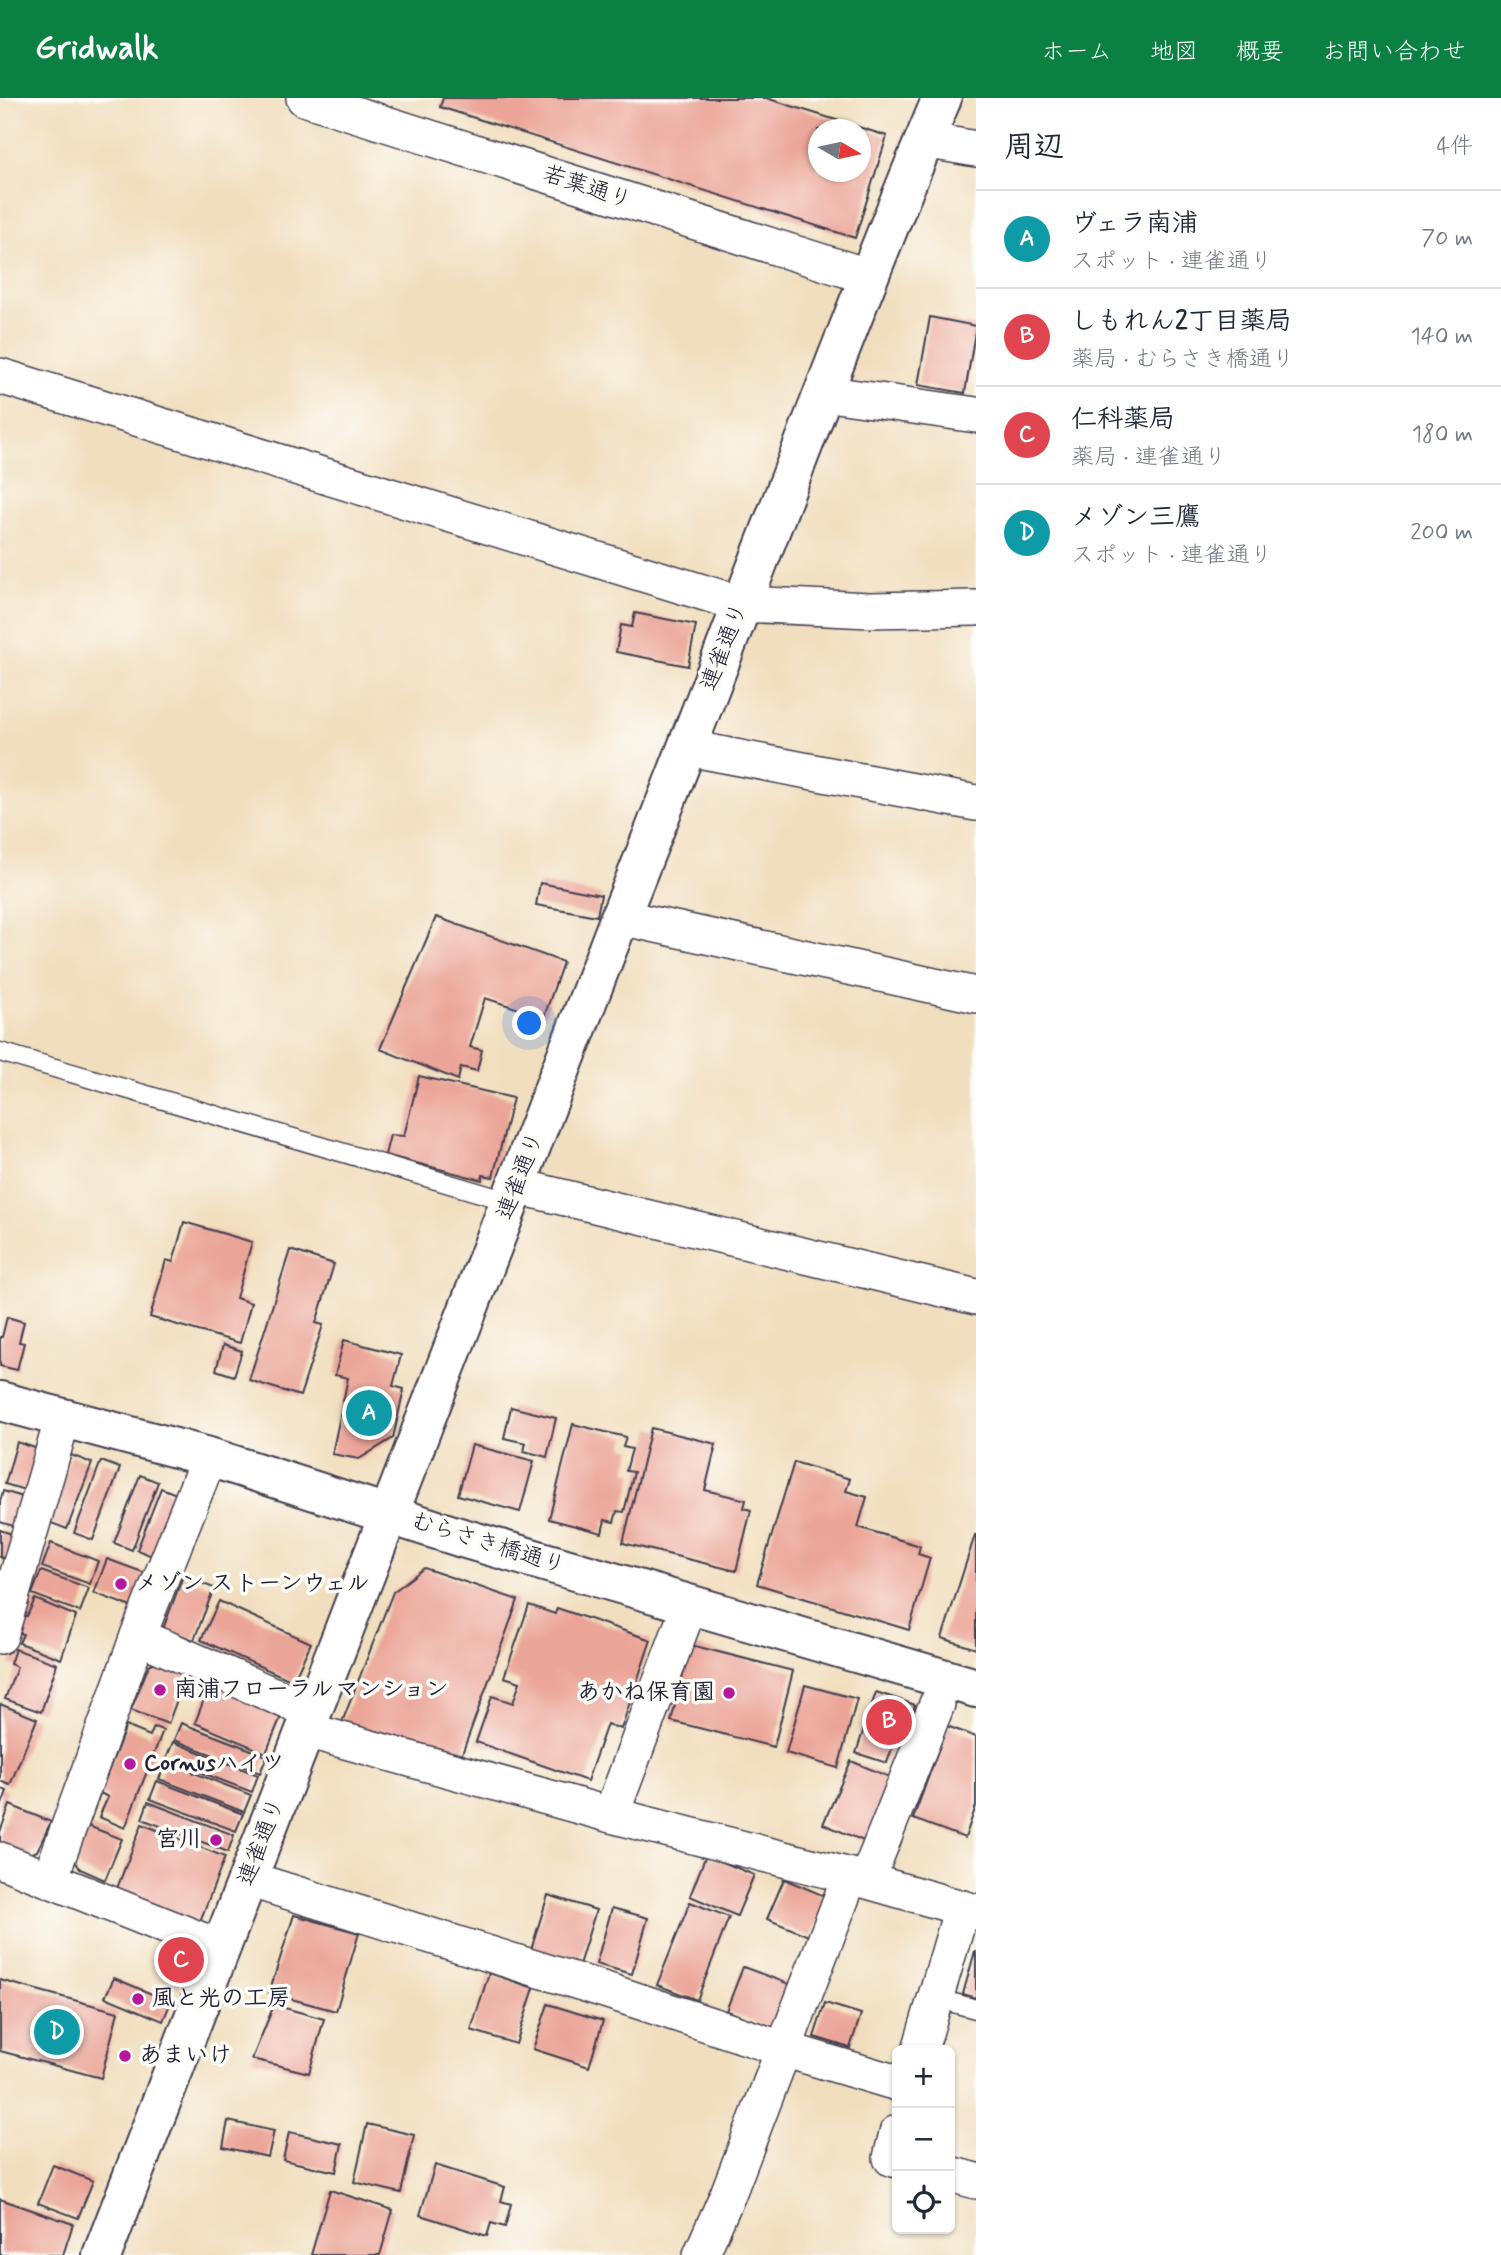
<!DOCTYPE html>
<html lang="ja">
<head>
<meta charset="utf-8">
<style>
  :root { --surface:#fff; --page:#f6f6f7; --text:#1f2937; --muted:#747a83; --line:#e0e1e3; --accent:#0b8043 }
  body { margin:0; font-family:Mynerve,"Klee One",sans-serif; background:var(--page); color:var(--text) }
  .controls { position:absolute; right:21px; bottom:21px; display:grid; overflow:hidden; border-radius:10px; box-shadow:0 2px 5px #0004 }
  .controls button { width:63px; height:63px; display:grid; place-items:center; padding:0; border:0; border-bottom:2px solid var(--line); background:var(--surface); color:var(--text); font:35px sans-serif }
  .compass { position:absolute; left:808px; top:21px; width:63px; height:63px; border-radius:50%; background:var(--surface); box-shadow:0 2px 5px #0004; rotate:99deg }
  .you { position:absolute; left:530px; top:926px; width:24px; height:24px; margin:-18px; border:5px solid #fff; border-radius:50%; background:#1a73e8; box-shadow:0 0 0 10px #1a73e833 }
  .badge { display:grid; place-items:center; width:46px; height:46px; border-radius:50%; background:var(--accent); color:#fff; font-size:23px; font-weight:700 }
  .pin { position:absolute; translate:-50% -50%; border:4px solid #fff; box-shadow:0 2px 7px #0006 }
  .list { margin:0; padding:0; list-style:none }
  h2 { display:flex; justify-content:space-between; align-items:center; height:91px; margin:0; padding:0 28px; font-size:30px }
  h2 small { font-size:23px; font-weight:400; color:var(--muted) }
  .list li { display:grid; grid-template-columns:46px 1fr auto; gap:21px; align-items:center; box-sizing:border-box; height:98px; padding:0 28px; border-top:2px solid var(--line) }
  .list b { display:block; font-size:26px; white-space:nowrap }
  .list p { margin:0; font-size:23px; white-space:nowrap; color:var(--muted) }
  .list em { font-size:23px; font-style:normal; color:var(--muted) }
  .icon { flex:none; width:38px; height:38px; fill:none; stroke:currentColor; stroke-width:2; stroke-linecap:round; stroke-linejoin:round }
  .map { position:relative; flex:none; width:976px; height:2157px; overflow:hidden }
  header { display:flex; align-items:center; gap:42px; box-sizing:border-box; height:98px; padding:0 35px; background:var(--accent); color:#fff }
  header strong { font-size:33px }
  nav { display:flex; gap:38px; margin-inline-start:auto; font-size:24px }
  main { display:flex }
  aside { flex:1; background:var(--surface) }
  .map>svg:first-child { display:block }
  .building { fill:#eba598; fill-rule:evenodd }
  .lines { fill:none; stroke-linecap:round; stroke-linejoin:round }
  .service-casing { stroke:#413e4f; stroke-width:21 }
  .minor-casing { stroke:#413e4f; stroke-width:38 }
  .tertiary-casing { stroke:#413e4f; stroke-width:42 }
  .secondary-casing { stroke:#413e4f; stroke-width:42 }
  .service { stroke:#fff; stroke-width:18 }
  .minor { stroke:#fff; stroke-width:35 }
  .tertiary { stroke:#fff; stroke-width:38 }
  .secondary { stroke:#fff; stroke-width:38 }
  .poi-dot { fill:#b5179e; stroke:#fdfcf7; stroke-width:2.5 }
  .labels { text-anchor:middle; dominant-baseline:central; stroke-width:7; stroke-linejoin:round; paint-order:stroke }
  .street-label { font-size:23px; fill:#22223b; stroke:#fdfcf7 }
  .poi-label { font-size:23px; font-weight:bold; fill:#22223b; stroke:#fdfcf7; text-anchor:start }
</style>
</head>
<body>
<header>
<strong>Gridwalk</strong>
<nav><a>ホーム</a><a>地図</a><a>概要</a><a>お問い合わせ</a></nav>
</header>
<main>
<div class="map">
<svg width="976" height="2157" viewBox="0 0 976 2157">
  <rect width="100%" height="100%" fill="#fdfcf7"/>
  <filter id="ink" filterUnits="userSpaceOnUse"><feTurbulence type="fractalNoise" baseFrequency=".0143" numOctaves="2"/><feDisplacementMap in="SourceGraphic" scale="14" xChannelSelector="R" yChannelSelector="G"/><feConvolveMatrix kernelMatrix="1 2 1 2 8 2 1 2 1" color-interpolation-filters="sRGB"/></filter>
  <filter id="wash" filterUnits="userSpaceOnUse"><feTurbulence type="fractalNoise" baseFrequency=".00686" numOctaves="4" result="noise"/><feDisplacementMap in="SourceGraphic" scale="28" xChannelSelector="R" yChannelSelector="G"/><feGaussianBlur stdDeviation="1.57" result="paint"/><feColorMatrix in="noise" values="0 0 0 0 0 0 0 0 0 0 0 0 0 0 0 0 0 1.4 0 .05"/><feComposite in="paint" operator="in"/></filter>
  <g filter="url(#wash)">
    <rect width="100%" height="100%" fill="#f1debe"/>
    <g id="blocks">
      <!-- building -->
      <g class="building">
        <path d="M443,0H766L887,38L855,140L440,9ZM818,32H860V74H818Z"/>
        <path d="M930,219L976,228L965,295L918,287Z"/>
        <path d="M635,515L696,527L688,568L616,554L621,527L632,529Z"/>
        <path d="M540,785L601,797L597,818L536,807Z"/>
        <path d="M436,819L563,864L544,919L485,900L470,949L482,952L477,973L461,969L458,982L380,951Z"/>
        <path d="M419,978L513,1000L493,1079L483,1077L482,1082L385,1057L390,1037L404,1038Z"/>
        <path d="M184,1124L252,1144L236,1200L251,1205L240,1245L150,1219L166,1162L173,1164Z"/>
        <path d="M290,1152L334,1166L316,1225L323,1227L300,1298L249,1282Z"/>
        <path d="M7,1219L24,1224L19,1244L24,1245L17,1272L0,1268V1239H2Z"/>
        <path d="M344,1242L401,1257L393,1288L404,1291L393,1340L359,1361L332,1356L348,1280L335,1277Z"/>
        <path d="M223,1247L242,1253L234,1278L216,1272Z"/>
        <path d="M511,1309L556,1320L547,1359L524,1353L526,1345L504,1340Z"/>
        <path d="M573,1326L626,1339L623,1349L632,1351L626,1373L634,1374L624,1414L617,1413L614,1424L605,1422L602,1435L549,1421Z"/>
        <path d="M651,1330L716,1346L705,1392L746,1402L744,1410L751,1412L736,1473L623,1445Z"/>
        <path d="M17,1344L41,1352L28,1393L5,1386Z"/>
        <path d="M472,1347L534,1363L520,1414L458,1397Z"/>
        <path d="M71,1357L92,1365L67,1431L46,1423Z"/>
        <path d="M101,1363L120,1370L93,1442L74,1435Z"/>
        <path d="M794,1364L850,1381L846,1393L867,1399L858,1429L920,1448L918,1456L930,1460L909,1532L757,1486Z"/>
        <path d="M140,1377L158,1384L132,1452L114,1445Z"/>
        <path d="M161,1390L184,1399L160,1461L137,1452Z"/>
        <path d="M3,1393L26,1400L17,1429L0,1424V1404Z"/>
        <path d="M0,1432L15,1437L7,1462L0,1459Z"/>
        <path d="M975,1437H976V1551L942,1540Z"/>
        <path d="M51,1445L98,1463L90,1486L42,1469Z"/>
        <path d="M107,1461L148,1476L134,1510L94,1495Z"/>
        <path d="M424,1470L518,1502L458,1667L341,1627L393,1494Z"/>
        <path d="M41,1473L89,1490L80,1514L32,1496Z"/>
        <path d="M183,1478L214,1490L194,1542L163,1531Z"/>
        <path d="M35,1501L76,1518L61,1561L19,1545L23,1536L17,1534L23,1518H27Z"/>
        <path d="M219,1503L311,1545L293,1583L201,1542Z"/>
        <path d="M529,1507L555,1516L557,1510L651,1542L621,1631L607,1626L587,1683L476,1644L492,1598L513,1605L520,1584L504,1579Z"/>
        <path d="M691,1547L793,1573L774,1649L671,1623Z"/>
        <path d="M15,1551L57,1566L41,1614L5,1601L17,1569L10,1566Z"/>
        <path d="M161,1561L188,1572L168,1626L131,1612L149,1567Z"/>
        <path d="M210,1586L282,1616L266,1655L195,1625Z"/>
        <path d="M805,1587L857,1601L838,1670L786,1655Z"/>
        <path d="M876,1594L915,1607L908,1629L900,1626L887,1665L856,1655Z"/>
        <path d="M0,1606L37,1621L10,1687L0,1683Z"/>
        <path d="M181,1625L267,1658L260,1675L174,1642Z"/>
        <path d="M126,1628L150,1638L154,1629L163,1632L125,1730L99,1719L108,1699L100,1695Z"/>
        <path d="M947,1628L976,1639V1708L965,1740L913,1721Z"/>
        <path d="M173,1644L258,1677L252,1694L166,1661Z"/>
        <path d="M851,1663L892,1680L866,1744L823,1726Z"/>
        <path d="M166,1664L251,1697L244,1714L159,1681Z"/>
        <path d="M157,1683L243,1716L236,1733L150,1701Z"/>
        <path d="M0,1690L7,1693L0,1712Z"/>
        <path d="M148,1704L234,1737L228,1754L142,1721Z"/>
        <path d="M10,1707L51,1724L37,1753L26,1758L0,1747V1734Z"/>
        <path d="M83,1726L122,1741L105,1782L80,1771L71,1757Z"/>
        <path d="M142,1726L225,1759L199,1826L116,1793Z"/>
        <path d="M706,1757L754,1777L737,1818L690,1798Z"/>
        <path d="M784,1781L827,1799L811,1839L767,1821Z"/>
        <path d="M548,1797L596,1812L578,1870L530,1855Z"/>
        <path d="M690,1804L729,1819L697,1902L657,1887Z"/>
        <path d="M612,1810L648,1820L632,1876L596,1866Z"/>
        <path d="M294,1817L359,1835L336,1913L269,1895Z"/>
        <path d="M975,1853H976V1900L963,1896Z"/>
        <path d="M743,1869L792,1887L776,1932L726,1913Z"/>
        <path d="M489,1875L534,1890L516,1946L471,1932Z"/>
        <path d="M114,1880L171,1904L163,1923L105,1899Z"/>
        <path d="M0,1882L118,1914L101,1980L0,1953Z"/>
        <path d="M825,1905L861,1916L850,1950L814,1939Z"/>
        <path d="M548,1906L603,1923L589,1969L533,1951Z"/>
        <path d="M274,1907L324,1921L309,1975L252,1961Z"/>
        <path d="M228,2023L274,2033L268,2059L223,2049Z"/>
        <path d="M367,2026L414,2037L401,2095L354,2084Z"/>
        <path d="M289,2034L342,2046L336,2074L283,2062Z"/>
        <path d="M53,2067L93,2083L78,2120L38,2105Z"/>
        <path d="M435,2067L505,2089L501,2103L511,2106L505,2129L491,2125L487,2138L420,2117Z"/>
        <path d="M330,2092L393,2112L380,2157H311Z"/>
        <path d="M0,2101L73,2126L63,2157H0Z"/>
      </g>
    </g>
  </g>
  <g filter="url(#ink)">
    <use href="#blocks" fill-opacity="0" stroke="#413e4f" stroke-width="2"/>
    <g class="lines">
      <defs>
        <g id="service">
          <path d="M0,954L511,1104"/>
          <path d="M935,1900L976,1911"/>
        </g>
        <g id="minor">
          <path d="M304,0L870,179"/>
          <path d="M924,42L976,51"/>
          <path d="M0,278L741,506L870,512L976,510"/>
          <path d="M823,295L976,317"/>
          <path d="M688,650L976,705"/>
          <path d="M620,819L976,897"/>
          <path d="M516,1088L976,1199"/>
          <path d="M0,1538L63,1319"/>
          <path d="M138,1538L312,1614"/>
          <path d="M306,1632L611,1717L850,1778L976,1814"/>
          <path d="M611,1717L690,1506"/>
          <path d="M0,1762L221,1850"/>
          <path d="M50,1781L138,1538L209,1359"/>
          <path d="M248,1781L605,1892L783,1951L897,1985"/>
          <path d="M863,1781L872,1769L937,1606"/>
          <path d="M920,1952L962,1810"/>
          <path d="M897,2035L891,2060L897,2062"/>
          <path d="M950,2076L976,2083"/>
          <path d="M701,2157L728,2096L850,1778"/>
        </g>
        <path id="tertiary" d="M0,1303L209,1359L459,1439L976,1590"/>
        <path id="secondary" d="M102,2157L620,819C730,547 828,270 942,0"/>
      </defs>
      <!-- service casing -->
      <use href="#service" class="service-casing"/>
      <!-- minor casing -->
      <use href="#minor" class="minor-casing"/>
      <!-- tertiary casing -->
      <use href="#tertiary" class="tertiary-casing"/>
      <!-- secondary casing -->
      <use href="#secondary" class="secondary-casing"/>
      <!-- service -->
      <use href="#service" class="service"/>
      <!-- minor -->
      <use href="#minor" class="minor"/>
      <!-- tertiary -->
      <use href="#tertiary" class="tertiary"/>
      <!-- secondary -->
      <use href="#secondary" class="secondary"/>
    </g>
  </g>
  <!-- markers -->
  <g class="poi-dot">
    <circle cx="121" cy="1486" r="7"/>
    <circle cx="160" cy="1592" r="7"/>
    <circle cx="729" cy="1595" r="7"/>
    <circle cx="130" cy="1666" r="7"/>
    <circle cx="216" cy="1742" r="7"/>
    <circle cx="138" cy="1901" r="7"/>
    <circle cx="125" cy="1958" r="7"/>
  </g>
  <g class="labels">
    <!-- street labels -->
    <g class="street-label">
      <text transform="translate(587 90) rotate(18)">若葉通り</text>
      <text transform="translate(725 549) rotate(-69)">連雀通り</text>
      <text transform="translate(521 1078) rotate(-69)">連雀通り</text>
      <text transform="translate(488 1446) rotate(17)">むらさき橋通り</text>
      <text transform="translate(262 1744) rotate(-69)">連雀通り</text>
    </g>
    <!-- poi labels -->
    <g class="poi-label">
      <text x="135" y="1486">メゾン ストーンウェル</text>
      <text x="174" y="1592">南浦フローラルマンション</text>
      <text x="715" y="1595" text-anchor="end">あかね保育園</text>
      <text x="144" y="1666">Cornusハイツ</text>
      <text x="202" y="1742" text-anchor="end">宮川</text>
      <text x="152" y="1901">風と光の工房</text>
      <text x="139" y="1958">あまいけ</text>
    </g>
  </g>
</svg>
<div class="controls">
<button>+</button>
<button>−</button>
<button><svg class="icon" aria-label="locate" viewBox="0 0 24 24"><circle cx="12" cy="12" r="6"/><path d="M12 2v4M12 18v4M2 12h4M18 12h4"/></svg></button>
</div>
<svg class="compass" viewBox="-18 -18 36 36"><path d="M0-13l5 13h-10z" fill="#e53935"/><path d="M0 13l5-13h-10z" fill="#747a83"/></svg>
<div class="you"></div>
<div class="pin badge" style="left:369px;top:1315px;background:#0f9aa8">A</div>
<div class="pin badge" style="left:889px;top:1624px;background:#e0444e">B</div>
<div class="pin badge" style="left:181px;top:1862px;background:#e0444e">C</div>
<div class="pin badge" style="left:57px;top:1934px;background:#0f9aa8">D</div>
</div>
<aside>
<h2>周辺<small>4件</small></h2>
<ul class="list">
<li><span class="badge" style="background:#0f9aa8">A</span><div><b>ヴェラ南浦</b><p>スポット · 連雀通り</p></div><em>70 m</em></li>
<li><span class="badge" style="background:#e0444e">B</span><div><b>しもれん2丁目薬局</b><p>薬局 · むらさき橋通り</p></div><em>140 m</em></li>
<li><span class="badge" style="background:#e0444e">C</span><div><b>仁科薬局</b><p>薬局 · 連雀通り</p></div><em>180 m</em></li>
<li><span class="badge" style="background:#0f9aa8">D</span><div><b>メゾン三鷹</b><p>スポット · 連雀通り</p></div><em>200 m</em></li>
</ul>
</aside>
</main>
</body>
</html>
